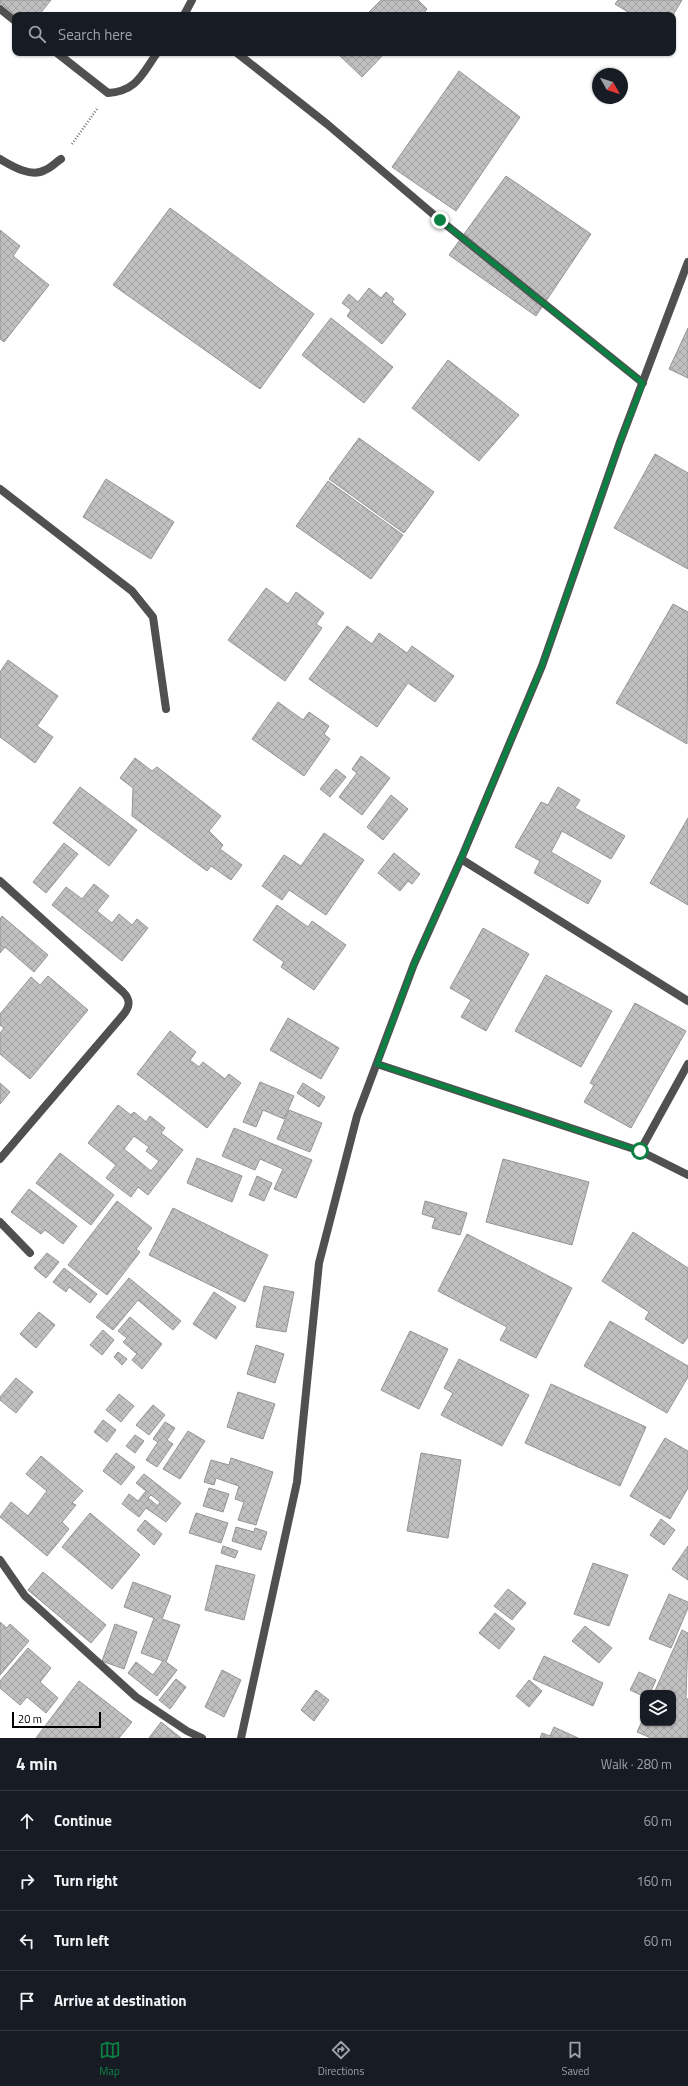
<!DOCTYPE html>
<html lang="en">
<head>
<meta charset="utf-8">
<style>
  :root { --surface:#171b24; --page:#242831; --text:#f1f3f6; --muted:#9ea1a6; --line:#363941; --accent:#0b8043 }
  body { margin:0; font-family:"Titillium Web",sans-serif; background:var(--page); color:var(--text) }
  .controls { position:absolute; right:12px; bottom:12px; display:grid; overflow:hidden; border-radius:8px; box-shadow:0 1px 3px #0004 }
  .controls button { width:36px; height:36px; display:grid; place-items:center; padding:0; border:0; border-bottom:1px solid var(--line); background:var(--surface); color:var(--text); font:20px sans-serif }
  .compass { position:absolute; left:592px; top:68px; width:36px; height:36px; border-radius:50%; background:var(--surface); box-shadow:0 1px 3px #0004; rotate:129deg }
  .scale { position:absolute; left:12px; bottom:10px; width:89px; box-sizing:border-box; padding-left:4px; border:2px solid #000; border-top:0; font-size:11px; line-height:14px; white-space:nowrap; color:#000; -webkit-text-stroke:3px #fff; paint-order:stroke }
  .stop { position:absolute; width:12px; height:12px; margin:-9px; border:3px solid #0b8043; border-radius:50%; background:#fff }
  .stop.end { background:#0b8043; border-color:#fff; box-shadow:0 1px 4px #0008 }
  .list { margin:0; padding:0; list-style:none }
  h2 { display:flex; justify-content:space-between; align-items:center; height:52px; margin:0; padding:0 16px; font-size:17px }
  h2 small { font-size:13px; font-weight:400; color:var(--muted) }
  .list li { display:grid; grid-template-columns:26px 1fr auto; gap:12px; align-items:center; box-sizing:border-box; height:60px; padding:0 16px; border-top:1px solid var(--line) }
  .list b { display:block; font-size:15px; white-space:nowrap }
  .list em { font-size:13px; font-style:normal; color:var(--muted) }
  .icon { flex:none; width:22px; height:22px; fill:none; stroke:currentColor; stroke-width:2; stroke-linecap:round; stroke-linejoin:round }
  .map { position:relative; flex:none; width:688px; height:1738px; overflow:hidden }
  .search { position:absolute; background:var(--surface); box-shadow:0 1px 3px #0004; left:12px; right:12px; top:12px; height:44px; display:flex; align-items:center; gap:10px; box-sizing:border-box; padding:0 14px; border-radius:8px; color:var(--muted); font-size:15px }
  .sheet { height:292px; background:var(--surface) }
  nav { display:flex; justify-content:space-around; align-items:center; box-sizing:border-box; height:56px; border-top:1px solid var(--line); background:var(--surface); font-size:11px; color:var(--muted) }
  nav a { display:grid; justify-items:center; gap:2px }
  nav .on { color:var(--accent) }
  .map>svg:first-child { display:block }
  .building { fill:url(#building-cross-hatch); stroke:#949494; fill-rule:evenodd }
  .lines { fill:none; stroke-linecap:round; stroke-linejoin:round }
  .path { stroke:#727272; stroke-width:2.5; stroke-dasharray:1 2; stroke-linecap:butt }
  .minor { stroke:#505050; stroke-width:8 }
  .route { stroke:#0b8043; stroke-width:5 }
</style>
</head>
<body>
<div class="map">
<svg width="688" height="1738" viewBox="0 0 688 1738">
  <defs>
    <pattern id="building-cross-hatch" width="8" height="8" patternUnits="userSpaceOnUse"><rect width="8" height="8" fill="#c0c0c0"/><path d="M0 0l8 8M0 8l8-8" fill="none" stroke="#a3a3a3"/></pattern>
  </defs>
  <rect width="100%" height="100%" fill="#fff"/>
  <!-- building -->
  <g class="building">
    <path d="M0,0H51L39,15H15L0,3Z"/>
    <path d="M381,0H418L427,9L422,15H366Z"/>
    <path d="M618,0H682L673,15H633L615,4Z"/>
    <path d="M337,53H385L362,77Z"/>
    <path d="M459,71L520,117L456,211L392,167Z"/>
    <path d="M506,176L591,234L536,316L449,255Z"/>
    <path d="M170,208L314,314L260,389L113,285Z"/>
    <path d="M0,230L20,246L13,256L49,285L4,342L0,339Z"/>
    <path d="M369,288L381,298L386,292L394,299L392,302L406,314L382,344L347,316L351,310L342,303L349,294L358,302Z"/>
    <path d="M331,318L393,367L364,403L302,355Z"/>
    <path d="M688,328V378L669,369Z"/>
    <path d="M448,360L519,415L479,461L412,408Z"/>
    <path d="M359,438L434,492L404,533L329,479Z"/>
    <path d="M655,454L688,473V569L614,528Z"/>
    <path d="M106,479L174,522L151,559L83,517Z"/>
    <path d="M328,481L403,535L371,579L296,526Z"/>
    <path d="M266,588L288,604L296,592L324,613L316,624L322,628L285,681L228,640Z"/>
    <path d="M673,604L688,612L687,744L616,703Z"/>
    <path d="M347,626L372,644L379,633L407,653L412,646L454,676L435,702L408,683L377,727L309,679Z"/>
    <path d="M8,660L58,696L37,726L53,737L35,763L0,737V672Z"/>
    <path d="M278,702L303,720L309,712L329,726L324,734L330,739L304,776L252,739Z"/>
    <path d="M361,756L390,778L362,815L339,797L357,773L352,769Z"/>
    <path d="M135,758L152,771L157,767L221,816L209,831L223,845L220,849L242,865L231,880L211,866L207,871L132,816L133,788L120,778Z"/>
    <path d="M336,769L346,777L330,797L320,789Z"/>
    <path d="M80,787L137,830L109,866L53,823Z"/>
    <path d="M558,787L580,800L575,808L625,836L611,859L562,831L551,852L601,881L588,904L534,873L540,861L515,847L541,802L548,805Z"/>
    <path d="M391,795L408,809L383,840L367,827Z"/>
    <path d="M688,818V905L650,883Z"/>
    <path d="M324,833L364,860L326,915L289,890L282,900L262,886L284,855L301,866Z"/>
    <path d="M64,843L78,854L46,893L33,882Z"/>
    <path d="M394,853L420,874L412,884L408,881L400,891L378,873Z"/>
    <path d="M94,884L109,896L97,911L112,923L119,914L132,925L137,919L148,928L122,961L52,905L66,887L82,899Z"/>
    <path d="M277,905L308,927L312,921L346,945L314,990L281,967L284,962L253,940Z"/>
    <path d="M2,916L48,955L34,972L5,947L0,953V919Z"/>
    <path d="M483,928L529,954L486,1031L461,1017L471,1000L450,988Z"/>
    <path d="M546,975L612,1011L581,1067L515,1031Z"/>
    <path d="M48,976L88,1010L30,1079L0,1054V1033L4,1028L0,1025V1014L31,977L40,985Z"/>
    <path d="M635,1003L686,1031L631,1128L584,1102L594,1085L590,1083Z"/>
    <path d="M288,1018L339,1048L321,1079L270,1050Z"/>
    <path d="M170,1031L196,1052L190,1060L199,1067L203,1062L225,1079L229,1074L241,1083L207,1128L137,1074Z"/>
    <path d="M260,1082L294,1096L284,1119L263,1110L256,1127L243,1122Z"/>
    <path d="M0,1083L10,1092L0,1104Z"/>
    <path d="M303,1083L325,1097L319,1107L297,1093Z"/>
    <path d="M118,1105L131,1115L134,1112L146,1122L150,1116L165,1128L161,1133L183,1150L148,1195L138,1187L131,1197L106,1178L116,1165L88,1143ZM134,1136L149,1147L146,1151L159,1161L151,1171L124,1149Z"/>
    <path d="M289,1110L322,1123L310,1152L277,1139Z"/>
    <path d="M234,1128L312,1160L296,1198L274,1189L283,1169L260,1159L255,1170L222,1156Z"/>
    <path d="M60,1153L114,1195L91,1225L36,1183Z"/>
    <path d="M197,1158L242,1176L232,1202L187,1183Z"/>
    <path d="M503,1159L589,1182L572,1245L486,1222Z"/>
    <path d="M257,1176L272,1183L264,1201L249,1195Z"/>
    <path d="M29,1189L77,1226L63,1244L45,1230L41,1234L11,1212Z"/>
    <path d="M117,1201L152,1228L136,1249L140,1252L107,1295L68,1265Z"/>
    <path d="M425,1201L467,1213L460,1235L432,1228L435,1218L422,1214Z"/>
    <path d="M173,1208L268,1255L245,1302L149,1255Z"/>
    <path d="M633,1232L688,1268V1337L683,1344L645,1319L649,1312L602,1281Z"/>
    <path d="M467,1234L572,1288L536,1358L500,1340L507,1327L438,1291Z"/>
    <path d="M47,1253L59,1262L46,1278L34,1268Z"/>
    <path d="M64,1268L97,1294L90,1303L69,1287L66,1292L53,1282Z"/>
    <path d="M129,1278L181,1321L173,1330L138,1300L113,1330L96,1317Z"/>
    <path d="M264,1286L294,1292L286,1332L256,1327Z"/>
    <path d="M214,1292L236,1307L216,1339L193,1324Z"/>
    <path d="M39,1312L55,1325L36,1348L20,1334Z"/>
    <path d="M130,1317L162,1344L142,1369L132,1360L137,1354L123,1342L127,1338L118,1331Z"/>
    <path d="M610,1321L688,1366V1377L667,1413L584,1366Z"/>
    <path d="M103,1330L114,1340L102,1355L90,1345Z"/>
    <path d="M410,1331L448,1349L419,1409L381,1390Z"/>
    <path d="M256,1345L284,1354L275,1383L247,1374Z"/>
    <path d="M118,1352L127,1359L122,1365L114,1357Z"/>
    <path d="M459,1359L529,1395L502,1446L441,1415L453,1393L444,1388Z"/>
    <path d="M16,1378L33,1392L16,1413L0,1400V1397Z"/>
    <path d="M551,1384L646,1427L620,1486L525,1443Z"/>
    <path d="M238,1392L275,1404L263,1439L227,1427Z"/>
    <path d="M119,1394L134,1406L121,1422L106,1410Z"/>
    <path d="M153,1405L165,1415L149,1435L136,1425Z"/>
    <path d="M103,1420L116,1430L107,1442L94,1432Z"/>
    <path d="M165,1422L175,1428L167,1440L173,1444L157,1467L146,1460L158,1442L153,1439Z"/>
    <path d="M188,1431L205,1441L180,1479L163,1469Z"/>
    <path d="M135,1435L144,1441L135,1453L126,1446Z"/>
    <path d="M665,1438L688,1451V1488L670,1519L630,1496Z"/>
    <path d="M116,1453L135,1467L121,1485L103,1471Z"/>
    <path d="M421,1453L461,1460L448,1538L407,1531Z"/>
    <path d="M41,1456L83,1491L72,1503L76,1505L62,1522L69,1529L47,1556L0,1517L11,1502L28,1516L47,1491L26,1474Z"/>
    <path d="M231,1458L273,1472L256,1525L238,1520L244,1502L235,1499L239,1486L216,1478L214,1485L204,1482L211,1460L229,1465Z"/>
    <path d="M144,1474L181,1503L166,1522L146,1508L139,1517L122,1504L129,1494L138,1501L146,1491L136,1483ZM151,1495L160,1502L158,1506L148,1498Z"/>
    <path d="M209,1488L229,1494L223,1512L203,1506Z"/>
    <path d="M90,1513L140,1555L112,1589L62,1547Z"/>
    <path d="M196,1513L228,1523L221,1543L189,1533Z"/>
    <path d="M661,1519L675,1530L664,1545L650,1535Z"/>
    <path d="M145,1520L162,1534L154,1545L137,1530Z"/>
    <path d="M236,1527L254,1532L255,1528L267,1532L261,1550L232,1541Z"/>
    <path d="M223,1546L238,1551L235,1558L221,1553Z"/>
    <path d="M688,1546V1580L672,1569Z"/>
    <path d="M593,1563L628,1575L609,1626L574,1614Z"/>
    <path d="M216,1565L255,1575L244,1620L205,1610Z"/>
    <path d="M43,1572L106,1625L91,1643L28,1590Z"/>
    <path d="M133,1582L171,1596L162,1619L180,1625L166,1662L177,1670L157,1696L128,1673L136,1662L153,1675L163,1661L141,1653L154,1618L124,1607Z"/>
    <path d="M508,1589L526,1603L512,1620L494,1606Z"/>
    <path d="M669,1594L688,1602V1608L671,1648L649,1639Z"/>
    <path d="M495,1613L515,1629L499,1649L479,1633Z"/>
    <path d="M0,1622L7,1628L10,1624L29,1641L0,1675Z"/>
    <path d="M115,1624L137,1632L124,1669L102,1661Z"/>
    <path d="M585,1626L612,1648L599,1663L572,1641Z"/>
    <path d="M682,1630L688,1633L686,1699H688V1738H651L637,1732L643,1719V1723H673V1693H654Z"/>
    <path d="M28,1648L51,1668L40,1682L58,1698L46,1713L27,1697L20,1705L0,1688V1681Z"/>
    <path d="M544,1656L603,1683L593,1706L533,1679Z"/>
    <path d="M222,1670L241,1680L224,1717L205,1707Z"/>
    <path d="M639,1672L656,1680L650,1693H643V1696L630,1690Z"/>
    <path d="M176,1679L186,1687L170,1709L159,1700Z"/>
    <path d="M529,1680L542,1691L529,1707L516,1696Z"/>
    <path d="M79,1681L132,1722L119,1738H36Z"/>
    <path d="M316,1690L329,1700L314,1721L301,1710Z"/>
    <path d="M161,1722L181,1738H149Z"/>
    <path d="M554,1727L578,1738H540L542,1733L550,1736Z"/>
  </g>
  <g class="lines">
    <!-- path -->
    <path class="path" d="M72,144L97,109"/>
    <!-- minor -->
    <g class="minor">
      <path d="M0,9L15,21"/>
      <path d="M184,15L192,0"/>
      <path d="M57,53L108,93C137,91 142,74 157,53"/>
      <path d="M237,53L327,124L440,220L643,383"/>
      <path d="M0,159C12,166 31,178 45,170C51,168 56,162 61,159"/>
      <path d="M0,489L132,591L153,617L166,709"/>
      <path d="M461,859L688,1001"/>
      <path d="M0,881L123,992C131,1000 130,1007 123,1015L0,1159"/>
      <path d="M377,1064L640,1151L688,1175"/>
      <path d="M640,1151L688,1064"/>
      <path d="M0,1222L30,1253"/>
      <path d="M0,1560L25,1596L136,1697L187,1731L202,1738"/>
      <path d="M241,1738L297,1482L319,1263L357,1116L414,964L461,859L542,666L620,442L688,262"/>
    </g>
  </g>
  <g class="lines">
    <!-- route -->
    <path class="route" d="M440,220L643,383L620,442L542,666L461,859L414,964L377,1064L640,1151"/>
  </g>
</svg>
<div class="controls">
<button><svg class="icon" aria-label="layers" viewBox="0 0 24 24"><path d="M12 4l9 5-9 5-9-5zM3 14l9 5 9-5"/></svg></button>
</div>
<svg class="compass" viewBox="-18 -18 36 36"><path d="M0-13l5 13h-10z" fill="#e53935"/><path d="M0 13l5-13h-10z" fill="#9ea1a6"/></svg>
<div class="scale">20 m</div>
<div class="stop" style="left:640px;top:1151px"></div>
<div class="stop end" style="left:440px;top:220px"></div>
<div class="search"><svg class="icon" aria-label="search" viewBox="0 0 24 24"><circle cx="10" cy="10" r="6"/><path d="M15 15l6 6"/></svg>Search here</div>
</div>
<section class="sheet">
<h2>4 min<small>Walk · 280 m</small></h2>
<ul class="list">
<li><svg class="icon" aria-label="ahead" viewBox="0 0 24 24"><path d="M12 20V5M6 11l6-6 6 6"/></svg><div><b>Continue</b></div><em>60 m</em></li>
<li><svg class="icon" aria-label="right" viewBox="0 0 24 24"><path d="M7 20v-9h11M14 6l5 5-5 5"/></svg><div><b>Turn right</b></div><em>160 m</em></li>
<li><svg class="icon" aria-label="left" viewBox="0 0 24 24"><path d="M17 20v-9H6M10 6l-5 5 5 5"/></svg><div><b>Turn left</b></div><em>60 m</em></li>
<li><svg class="icon" aria-label="arrive" viewBox="0 0 24 24"><path d="M6 21V4h12l-3 4 3 4H6"/></svg><div><b>Arrive at destination</b></div></li>
</ul>
</section>
<nav>
<a class="on"><svg class="icon" aria-label="map" viewBox="0 0 24 24"><path d="M3 6l6-2 6 2 6-2v14l-6 2-6-2-6 2zM9 4v14M15 6v14"/></svg>Map</a>
<a><svg class="icon" aria-label="directions" viewBox="0 0 24 24"><path d="M12 3l9 9-9 9-9-9zM9 14v-3h6M13 9l2 2-2 2"/></svg>Directions</a>
<a><svg class="icon" aria-label="saved" viewBox="0 0 24 24"><path d="M7 4h10v16l-5-4-5 4z"/></svg>Saved</a>
</nav>
</body>
</html>
